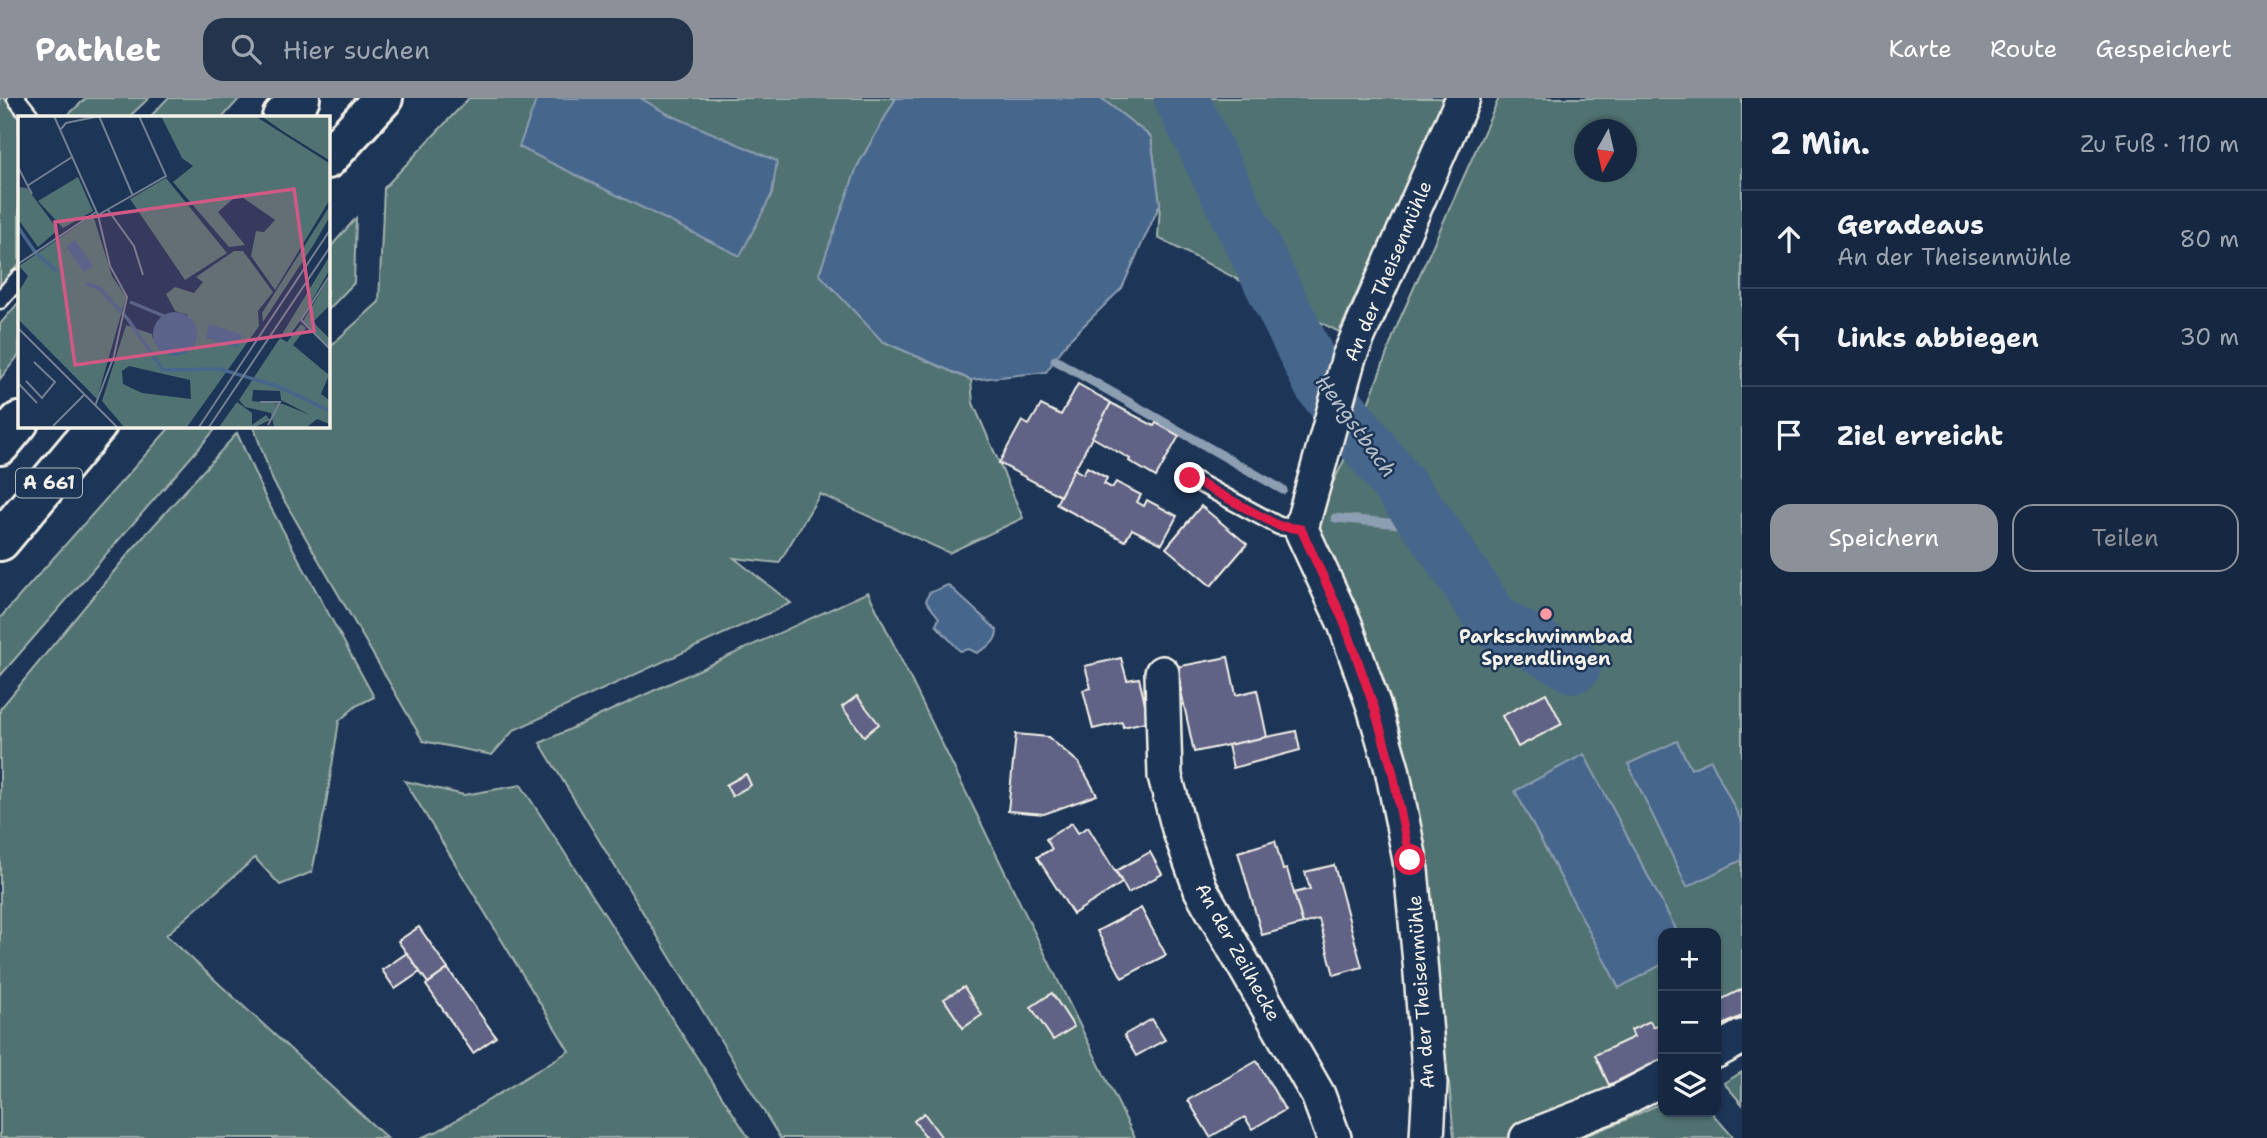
<!DOCTYPE html>
<html lang="de">
<head>
<meta charset="utf-8">
<style>
  :root { --surface:#162841; --page:#23344c; --text:#f1f3f6; --muted:#9ea6b1; --line:#35445a; --accent:#8c9099 }
  body { margin:0; font-family:"Shantell Sans",sans-serif; background:var(--page); color:var(--text) }
  .controls { position:absolute; right:21px; bottom:21px; display:grid; overflow:hidden; border-radius:14px; box-shadow:0 2px 5px #0004 }
  .controls button { width:63px; height:63px; display:grid; place-items:center; padding:0; border:0; border-bottom:2px solid var(--line); background:var(--surface); color:var(--text); font:35px sans-serif }
  .compass { position:absolute; left:1574px; top:21px; width:63px; height:63px; border-radius:50%; background:var(--surface); box-shadow:0 2px 5px #0004; rotate:188deg }
  .stop { position:absolute; width:21px; height:21px; margin:-16px; border:5px solid #e11d48; border-radius:50%; background:#fff }
  .stop.end { background:#e11d48; border-color:#fff; box-shadow:0 2px 7px #0008 }
  .list { margin:0; padding:0; list-style:none }
  h2 { display:flex; justify-content:space-between; align-items:center; height:91px; margin:0; padding:0 28px; font-size:30px }
  h2 small { font-size:23px; font-weight:400; color:var(--muted) }
  .list li { display:grid; grid-template-columns:46px 1fr auto; gap:21px; align-items:center; box-sizing:border-box; height:98px; padding:0 28px; border-top:2px solid var(--line) }
  .list b { display:block; font-size:26px; white-space:nowrap }
  .list p { margin:0; font-size:23px; white-space:nowrap; color:var(--muted) }
  .list em { font-size:23px; font-style:normal; color:var(--muted) }
  .actions { display:flex; gap:14px; padding:21px 28px }
  .actions a { flex:1; padding:16px 0; border:2px solid var(--accent); border-radius:21px; text-align:center; font-size:24px; color:var(--accent) }
  .actions .main { background:var(--accent); color:#fff }
  .icon { flex:none; width:38px; height:38px; fill:none; stroke:currentColor; stroke-width:2; stroke-linecap:round; stroke-linejoin:round }
  .map { position:relative; flex:none; width:1742px; height:1040px; overflow:hidden }
  header { display:flex; align-items:center; gap:42px; box-sizing:border-box; height:98px; padding:0 35px; background:var(--accent); color:#fff }
  header strong { font-size:33px }
  nav { display:flex; gap:38px; margin-inline-start:auto; font-size:24px }
  .search { width:490px; height:63px; background:var(--page); display:flex; align-items:center; gap:18px; box-sizing:border-box; padding:0 24px; border-radius:21px; color:var(--muted); font-size:26px }
  main { display:flex }
  aside { flex:1; background:var(--surface) }
  .map>svg:first-child { display:block }
  .green { fill:#517272; stroke:#a2b2ad; stroke-width:2; fill-rule:evenodd }
  .water { fill:#47668c; stroke:#8c9eb1; stroke-width:2 }
  .lines { fill:none; stroke-linecap:round; stroke-linejoin:round }
  .stream { stroke:#8c9eb1; stroke-width:9 }
  .river { stroke:#47668c; stroke-width:54 }
  .building { fill:#616286; stroke:#f4f1e8; stroke-width:2 }
  .service-casing { stroke:#f4f1e8; stroke-width:21 }
  .minor-casing { stroke:#f4f1e8; stroke-width:38 }
  .motorway-casing { stroke:#f4f1e8; stroke-width:44 }
  .service { stroke:#1d3557; stroke-width:16 }
  .minor { stroke:#1d3557; stroke-width:33 }
  .motorway { stroke:#1d3557; stroke-width:38 }
  .route { stroke:#e11d48; stroke-width:9 }
  .poi-dot { fill:#ff9aa2; stroke:#1d3557; stroke-width:2.5 }
  .labels { text-anchor:middle; dominant-baseline:central; stroke-width:5; stroke-linejoin:round; paint-order:stroke }
  .shield { fill:#1d3557; stroke:#b4b9bc; stroke-width:2 }
  .shield-label { font-size:18px; font-weight:bold; fill:#f4f1e8 }
  .street-label { font-size:19px; fill:#f4f1e8; stroke:#1d3557 }
  .poi-label { font-size:19px; font-weight:bold; fill:#f4f1e8; stroke:#1d3557 }
  .water-label { font-size:21px; font-style:italic; fill:#b7c0c8; stroke:#1d3557 }
  .inset-river { fill:none; stroke:#47668c; stroke-width:3.5 }
  .inset-road { fill:none; stroke:#738091; stroke-width:2 }
  .view { fill:#d15985; fill-opacity:0.15; stroke:#d15985; stroke-width:3.5 }
  .inset-edge { fill:none; stroke:#f4f1e8; stroke-width:3.5 }
</style>
</head>
<body>
<header>
<strong>Pathlet</strong>
<div class="search"><svg class="icon" aria-label="search" viewBox="0 0 24 24"><circle cx="10" cy="10" r="6"/><path d="M15 15l6 6"/></svg>Hier suchen</div>
<nav><a>Karte</a><a>Route</a><a>Gespeichert</a></nav>
</header>
<main>
<div class="map">
<svg width="1742" height="1040" viewBox="0 0 1742 1040">
  <rect width="100%" height="100%" fill="#1d3557"/>
  <filter id="ink" filterUnits="userSpaceOnUse"><feTurbulence type="fractalNoise" baseFrequency=".0143" numOctaves="2"/><feDisplacementMap in="SourceGraphic" scale="14" xChannelSelector="R" yChannelSelector="G"/><feConvolveMatrix kernelMatrix="1 2 1 2 8 2 1 2 1" color-interpolation-filters="sRGB"/></filter>
  <g filter="url(#ink)">
    <!-- green -->
    <g class="green">
      <path d="M0,0H4L19,21V167L0,188Z"/>
      <path d="M86,0H149L129,19H66Z"/>
      <path d="M168,0H240L223,19H150Z"/>
      <path d="M469,0H896L857,69L882,243L971,282L973,305L1023,420L949,455L820,396L779,465L734,460L791,505L514,632L492,657L423,643L273,383L253,327H327V251L379,204L384,90Z"/>
      <path d="M1101,0H1446L1339,234L1158,140L1160,106L1151,39Z"/>
      <path d="M1499,0H1742V924L1716,937V835H1663V965L1510,1040H1454L1449,984L1440,972L1419,755L1390,601L1310,431L1356,338L1399,223ZM1584,32H1626V74H1584Z"/>
      <path d="M356,120L354,185L327,213V153Z"/>
      <path d="M19,204V257L0,281V226Z"/>
      <path d="M172,327H219L0,578V520Z"/>
      <path d="M237,335L266,401L374,599L356,608L339,623L326,706L312,774L280,787L255,760L166,837L387,1040H0V611L130,454Z"/>
      <path d="M868,494L1135,1040H780L540,645Z"/>
      <path d="M405,683L464,697L521,687L749,1040H420L438,1033L569,953Z"/>
      <path d="M1742,974V1006L1724,985Z"/>
      <path d="M1663,1004V1014H1711L1734,1040H1580L1623,1023Z"/>
    </g>
    <!-- water -->
    <g class="water">
      <path d="M537,0H640L668,16L777,63L772,96L740,158L519,49Z"/>
      <path d="M896,0H1101L1151,39L1160,106L1122,190L1068,243L1046,274L971,282L882,243L819,176L857,69Z"/>
      <path d="M948,487L997,532C997,545 987,549 977,555L969,551L960,553L936,527L939,520L926,503L929,495Z"/>
      <path d="M1677,643L1691,671L1711,662L1742,725V762L1687,789L1628,666Z"/>
      <path d="M1584,656L1678,835H1663V866L1619,890L1515,693Z"/>
    </g>
    <g class="lines">
      <!-- stream -->
      <g class="stream">
        <path d="M1055,262L1283,392"/>
        <path d="M1335,420L1431,429"/>
      </g>
      <!-- river -->
      <path class="river" d="M1181,0L1320,285L1431,429L1494,524L1574,568"/>
    </g>
    <!-- building -->
    <g class="building">
      <path d="M1078,286L1111,305L1060,398L999,365L1022,323L1029,327L1041,307L1061,317Z"/>
      <path d="M1111,305L1154,328L1156,325L1179,338L1156,379L1129,363L1130,361L1092,339Z"/>
      <path d="M1087,369L1107,380L1104,386L1112,390L1116,384L1141,397L1137,404L1144,408L1147,402L1177,418L1162,446L1132,431L1125,443L1056,406L1074,371L1083,376Z"/>
      <path d="M1201,408L1247,446L1211,488L1166,450Z"/>
      <path d="M1228,559L1236,597L1257,592L1267,639L1194,654L1176,569Z"/>
      <path d="M1121,560L1127,582L1139,580L1149,623L1123,629L1122,624L1093,631L1083,592L1091,590L1085,568Z"/>
      <path d="M1546,595L1562,626L1518,649L1502,618Z"/>
      <path d="M857,598L879,626L864,638L842,609Z"/>
      <path d="M1296,633L1300,652L1233,670L1228,647Z"/>
      <path d="M1016,636L1048,639L1079,665L1097,697L1044,716L1008,713Z"/>
      <path d="M746,676L751,687L732,698L726,687Z"/>
      <path d="M1072,725L1078,735L1088,729L1122,785L1073,816L1037,759L1052,751L1046,741Z"/>
      <path d="M1275,743L1283,772L1287,771L1303,826L1262,837L1238,754Z"/>
      <path d="M1150,754L1162,776L1128,795L1116,773Z"/>
      <path d="M1334,767L1362,869L1334,877L1319,821L1303,826L1294,795L1310,791L1305,774Z"/>
      <path d="M1141,810L1166,857L1122,880L1097,833Z"/>
      <path d="M419,829L448,871L428,885L398,843Z"/>
      <path d="M407,855L420,874L395,891L382,872Z"/>
      <path d="M448,871L496,939L473,955L426,887Z"/>
      <path d="M964,889L982,917L963,930L944,901Z"/>
      <path d="M1742,891V918L1716,930V904Z"/>
      <path d="M1052,895L1074,929L1053,942L1031,909Z"/>
      <path d="M1152,921L1165,942L1136,958L1124,937Z"/>
      <path d="M1650,923L1653,929L1663,924V961L1609,987L1595,957L1634,939L1631,932Z"/>
      <path d="M1257,963L1285,1012L1252,1031L1245,1019L1210,1039L1188,1002Z"/>
      <path d="M924,1015L942,1040H927L914,1023Z"/>
    </g>
    <g class="lines">
      <defs>
        <g id="service">
          <path d="M16,0L31,19"/>
          <path d="M0,202L19,180"/>
          <path d="M1190,380L1279,428L1301,431"/>
        </g>
        <g id="minor">
          <path d="M1162,575L1165,678L1179,731L1201,792L1318,997L1334,1040"/>
          <path d="M1716,953L1742,939"/>
          <path d="M1427,1040L1430,985L1420,864L1410,762L1392,671L1374,609L1345,526L1301,431L1349,259L1463,0"/>
          <path d="M1527,1040L1612,1007L1663,980"/>
        </g>
        <g id="motorway">
          <path d="M282,19L300,0"/>
          <path d="M327,61L383,0"/>
          <path d="M0,347L19,324"/>
          <path d="M0,443L97,327"/>
        </g>
      </defs>
      <!-- service casing -->
      <use href="#service" class="service-casing"/>
      <!-- minor casing -->
      <use href="#minor" class="minor-casing"/>
      <!-- motorway casing -->
      <use href="#motorway" class="motorway-casing"/>
      <!-- service -->
      <use href="#service" class="service"/>
      <!-- minor -->
      <use href="#minor" class="minor"/>
      <!-- motorway -->
      <use href="#motorway" class="motorway"/>
    </g>
  </g>
  <g class="lines" filter="url(#ink)">
    <!-- route -->
    <path class="route" d="M1190,380L1279,428L1301,431L1345,526L1374,609L1392,671L1410,762"/>
  </g>
  <!-- markers -->
  <circle class="poi-dot" cx="1546" cy="516" r="7"/>
  <g class="labels">
    <!-- shield labels -->
    <rect class="shield" x="16" y="370.5" width="66" height="29" rx="5"/>
    <g class="shield-label">
      <text x="49" y="385">A 661</text>
    </g>
    <!-- street labels -->
    <g class="street-label">
      <text transform="translate(1388 173) rotate(-67)">An der Theisenmühle</text>
      <text transform="translate(1238 854) rotate(61)">An der Zeilhecke</text>
      <text transform="translate(1421 894) rotate(-94)">An der Theisenmühle</text>
    </g>
    <!-- poi labels -->
    <g class="poi-label">
      <text x="1546" y="538">Parkschwimmbad<tspan x="1546" dy="22">Sprendlingen</tspan></text>
    </g>
    <!-- water labels -->
    <g class="water-label">
      <text transform="translate(1356 328) rotate(54)">Hengstbach</text>
    </g>
  </g>
  <!-- overview -->
  <g transform="translate(18 18)">
    <rect width="312" height="312" fill="#1d3557"/>
    <path d="M143,0H237L311,47V85L257,174L233,140L238,115L246,116L257,104L221,79L216,82L200,96L227,129L211,131L155,66L175,50L164,42ZM243,0H311V44L266,16ZM60,61L75,95L45,112L20,85ZM148,62L209,137L167,164L112,83ZM0,71L9,72L40,114L20,131L0,103ZM311,91V102L296,128L245,206L244,197ZM75,99L94,160L108,181L79,283L0,203V177L10,160L1,150ZM216,135H225L255,176L240,195L241,210L169,311H106L84,285L108,209L134,218L135,223L170,199L157,195L148,178L157,171L176,177L185,166L178,161ZM111,250L172,264L173,283L124,277L105,268L104,255ZM311,141V155L282,205L271,220H263ZM311,162V190L295,206L311,222V231L285,205ZM283,208L288,212L275,229L311,259L303,278L311,284V308L299,303L289,311H256L253,297L227,291L221,284L262,222L269,226ZM235,274L262,275L263,284L292,299L265,288L234,285ZM219,286L234,297V309L248,299L252,304L237,311H201Z" fill="#517272" fill-rule="evenodd"/>
    <path d="M57,124L75,150L66,156L48,131ZM135 218a22 22 0 1 1 44 0a22 22 0 1 1-44 0ZM191,208L224,219L219,232L188,222Z" fill="#47668c"/>
    <path class="inset-river" d="M0,111L17,136L39,156M69,168L81,172L109,202L145,254L202,253L259,270L312,295M112,186L146,200"/>
    <path class="inset-road" d="M36,0L80,99L92,150L109,181L96,240L77,290M81,0L115,80M43,13L48,7L82,0M0,51L14,78M9,70L54,41M90,94L116,130L125,159M80,99L148,60L121,0M0,148L78,96M312,159L283,204L312,233M0,212L99,311M8,265L24,282L37,266L16,246M0,267L19,287M242,286H262L250,309M35,310L66,279M181,311L312,114M191,311L312,131"/>
    <path class="view" d="M276,73L296,215L57,249L37,106Z"/>
    <rect width="312" height="312" class="inset-edge"/>
  </g>
</svg>
<div class="controls">
<button>+</button>
<button>−</button>
<button><svg class="icon" aria-label="layers" viewBox="0 0 24 24"><path d="M12 4l9 5-9 5-9-5zM3 14l9 5 9-5"/></svg></button>
</div>
<svg class="compass" viewBox="-18 -18 36 36"><path d="M0-13l5 13h-10z" fill="#e53935"/><path d="M0 13l5-13h-10z" fill="#9ea6b1"/></svg>
<div class="stop" style="left:1410px;top:762px"></div>
<div class="stop end" style="left:1190px;top:380px"></div>
</div>
<aside>
<h2>2 Min.<small>Zu Fuß · 110 m</small></h2>
<ul class="list">
<li><svg class="icon" aria-label="ahead" viewBox="0 0 24 24"><path d="M12 20V5M6 11l6-6 6 6"/></svg><div><b>Geradeaus</b><p>An der Theisenmühle</p></div><em>80 m</em></li>
<li><svg class="icon" aria-label="left" viewBox="0 0 24 24"><path d="M17 20v-9H6M10 6l-5 5 5 5"/></svg><div><b>Links abbiegen</b></div><em>30 m</em></li>
<li><svg class="icon" aria-label="arrive" viewBox="0 0 24 24"><path d="M6 21V4h12l-3 4 3 4H6"/></svg><div><b>Ziel erreicht</b></div></li>
</ul>
<div class="actions"><a class="main">Speichern</a><a>Teilen</a></div>
</aside>
</main>
</body>
</html>
